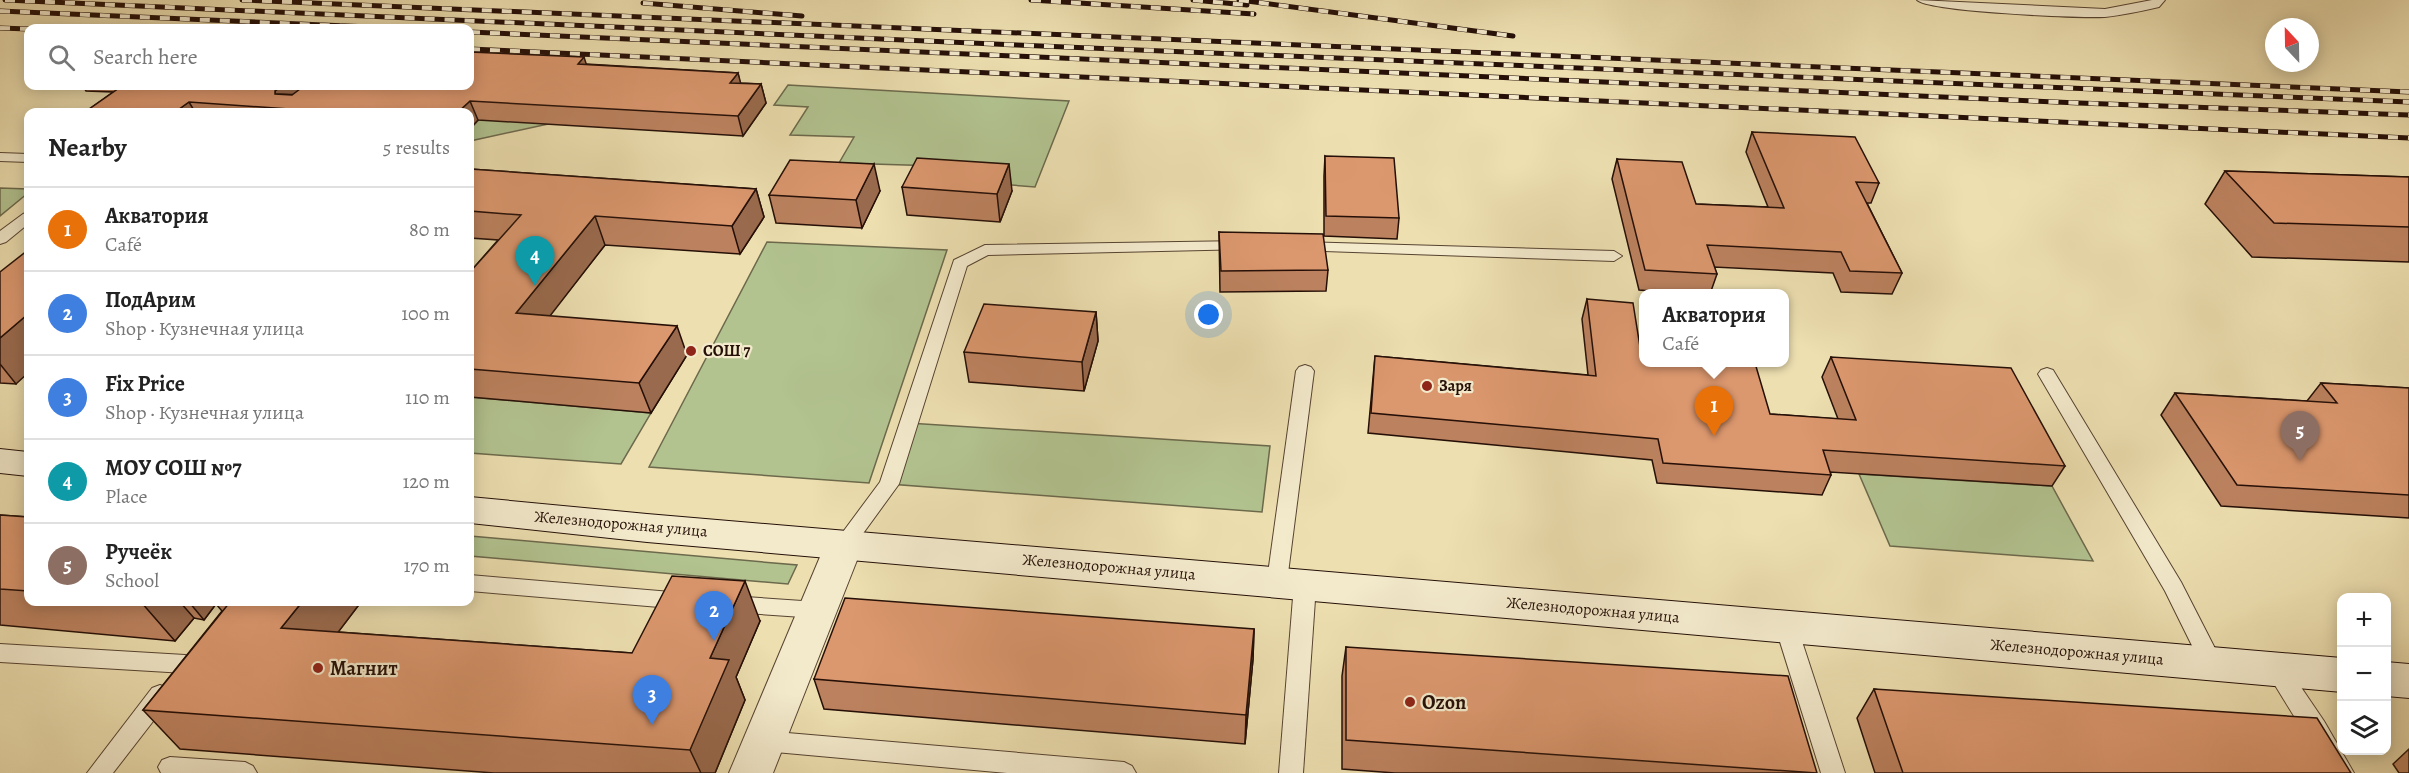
<!DOCTYPE html>
<html lang="en">
<head>
<meta charset="utf-8">
<style>
  :root { --surface:#fff; --page:#f6f6f6; --text:#222; --muted:#767676; --line:#e0e0e0; --accent:#ea580c }
  body { margin:0; font-family:Alegreya,serif; background:var(--page); color:var(--text) }
  .controls { position:absolute; right:18px; bottom:18px; display:grid; overflow:hidden; border-radius:12px; box-shadow:0 3px 15px #0003 }
  .controls button { width:54px; height:54px; display:grid; place-items:center; padding:0; border:0; border-bottom:2px solid var(--line); background:var(--surface); color:var(--text); font:30px sans-serif }
  .compass { position:absolute; left:2265px; top:18px; width:54px; height:54px; border-radius:50%; background:var(--surface); box-shadow:0 3px 15px #0003; rotate:338deg }
  .you { position:absolute; left:1209px; top:315px; width:21px; height:21px; margin:-15px; border:4px solid #fff; border-radius:50%; background:#1a73e8; box-shadow:0 0 0 9px #1a73e833 }
  .badge { display:grid; place-items:center; width:39px; height:39px; border-radius:50%; background:var(--accent); color:#fff; font-size:20px; font-weight:700 }
  .pin { position:absolute; translate:-50% -50px; filter:drop-shadow(0 2px 3px #0008) }
  .pin::after { content:''; position:absolute; top:32px; width:21px; height:18px; background:inherit; clip-path:polygon(0 0,100% 0,50% 100%) }
  .popup { position:absolute; left:1639px; top:289px; width:150px; height:78px; box-sizing:border-box; display:grid; place-content:center; border-radius:12px; background:var(--surface); filter:drop-shadow(0 2px 4px #0005); font-size:20px; white-space:nowrap; color:var(--muted) }
  .popup b { font-size:22px; color:var(--text) }
  .popup::after { content:''; position:absolute; left:50%; top:100%; margin-left:-12px; border:12px solid transparent; border-top-color:var(--surface) }
  .list { margin:0; padding:0; list-style:none }
  h2 { display:flex; justify-content:space-between; align-items:center; height:78px; margin:0; padding:0 24px; font-size:26px }
  h2 small { font-size:20px; font-weight:400; color:var(--muted) }
  .list li { display:grid; grid-template-columns:39px 1fr auto; gap:18px; align-items:center; box-sizing:border-box; height:84px; padding:0 24px; border-top:2px solid var(--line) }
  .list b { display:block; font-size:22px; white-space:nowrap }
  .list p { margin:0; font-size:20px; white-space:nowrap; color:var(--muted) }
  .list em { font-size:20px; font-style:normal; color:var(--muted) }
  .icon { flex:none; width:33px; height:33px; fill:none; stroke:currentColor; stroke-width:2; stroke-linecap:round; stroke-linejoin:round }
  .map { position:relative; flex:none; width:2409px; height:773px; overflow:hidden }
  .search { position:absolute; background:var(--surface); box-shadow:0 3px 15px #0003; left:24px; top:24px; width:450px; height:66px; display:flex; align-items:center; gap:15px; box-sizing:border-box; padding:0 21px; border-radius:12px; color:var(--muted); font-size:22px }
  .panel { position:absolute; background:var(--surface); box-shadow:0 3px 15px #0003; left:24px; top:108px; width:450px; height:498px; border-radius:12px }
  .map>svg:first-child { display:block }
  .green { fill:#b2c390; stroke:#6c694c; stroke-width:1.5 }
  .lines { fill:none; stroke-linecap:round; stroke-linejoin:round }
  .lane-casing { stroke:#574331; stroke-width:2 }
  .street-casing { stroke:#574331; stroke-width:2 }
  .secondary-casing { stroke:#250f07; stroke-width:2 }
  .lane { fill:#f3eacc; fill-rule:evenodd }
  .street { fill:#f3eacc; fill-rule:evenodd }
  .secondary { fill:#f3eacc; fill-rule:evenodd }
  .rail-casing { stroke:#250f07; stroke-width:5 }
  .rail { stroke:#f3eacc; stroke-width:4; stroke-dasharray:10; stroke-linecap:butt }
  .wall { fill:#bc825f; stroke:#250f07; stroke-width:1.5 }
  .shaded-wall { fill:#996a4d; stroke:#250f07; stroke-width:1.5 }
  .building { fill:#db976e; stroke:#250f07; stroke-width:1.5 }
  .poi-dot { fill:#8f2418; stroke:#f3eacc; stroke-width:2 }
  .labels { text-anchor:middle; dominant-baseline:central; stroke-width:4.5; stroke-linejoin:round; paint-order:stroke }
  .poi-label { font-size:16px; font-weight:bold; fill:#250f07; stroke:#f3eacc; text-anchor:start }
  .street-label { font-size:16px; fill:#250f07; stroke:#f3eacc }
  .near-poi-label { font-size:20px; font-weight:bold; fill:#250f07; stroke:#f3eacc; text-anchor:start }
</style>
</head>
<body>
<div class="map">
<svg width="2409" height="773" viewBox="0 0 2409 773">
  <rect width="100%" height="100%" fill="#eddfb0"/>
  <filter id="stains"><feTurbulence type="fractalNoise" baseFrequency=".00333" numOctaves="4"/><feColorMatrix values="0 0 0 0 .2 0 0 0 0 .09 0 0 0 0 .02 0 0 0 .5 -.17"/></filter>
  <radialGradient id="worn" r=".72"><stop offset=".6" stop-color="#630" stop-opacity="0"/><stop offset="1" stop-color="#630" stop-opacity=".3"/></radialGradient>
  <!-- green -->
  <g class="green">
    <path d="M788,85L1069,101L1035,187L937,179L939,166L839,163L854,137L790,135L808,107L774,105Z"/>
    <path d="M494,104L548,124L470,141V129Z"/>
    <path d="M0,188L28,189V193L0,216Z"/>
    <path d="M767,242L947,250L869,483L649,467Z"/>
    <path d="M470,397L651,413L621,464L470,453Z"/>
    <path d="M908,423L1270,446L1262,512L889,484Z"/>
    <path d="M1859,474L2052,486L2093,561L1890,546Z"/>
    <path d="M470,536L797,565L788,584L470,556Z"/>
  </g>
  <g class="lines">
    <defs>
      <g id="lane">
        <path d="M1917,0L2105,9L2152,0H2165L2159,7C2142,11 2122,15 2105,17C2079,18 1930,12 1917,0Z"/>
        <path d="M0,153L28,154V162L0,161Z"/>
        <path d="M28,212V224L6,242L0,244V231L23,214Z"/>
        <path d="M1244,241L1250,243L1252,246L1250,249L988,255L967,266L899,484L851,550L844,553L837,550L834,545L837,540L880,482L954,260L985,245Z"/>
        <path d="M1301,242L1614,251L1622,256L1614,261L1295,250L1293,247Z"/>
        <path d="M1305,365L1311,367L1314,371L1287,581L1284,587L1277,589L1270,587L1267,581L1296,371L1299,367Z"/>
        <path d="M2047,368L2053,370L2181,582L2223,664L2220,670L2212,673L2204,670L2165,591L2038,374L2041,370Z"/>
        <path d="M470,575L683,593L691,595L694,601L691,607L683,609L470,591Z"/>
        <path d="M1305,577L1312,579L1316,585L1303,773H1279L1294,585L1298,579Z"/>
        <path d="M731,596L817,602L825,604L828,610L825,616L817,618L731,612L723,610L720,604L723,598Z"/>
        <path d="M1786,617L1794,620L1797,626L1845,773H1821L1775,626L1778,620Z"/>
        <path d="M0,644L185,655L193,658L196,664L193,670L185,673L0,662Z"/>
        <path d="M2276,660L2284,662L2324,721L2354,773H2329L2265,669L2268,662Z"/>
        <path d="M160,685L168,688L171,695L168,702L113,773H87L152,688Z"/>
        <path d="M764,731L1124,762L1132,766L1136,773H1007L764,751L756,748L752,741L756,734Z"/>
        <path d="M170,757L245,762L253,766L257,773H161L158,767L162,760Z"/>
      </g>
      <path id="street" d="M844,531L857,535L863,545L773,773H729L825,545L831,535Z"/>
      <g id="secondary">
        <path d="M0,449L28,452V476L0,473Z"/>
        <path d="M470,497L647,514L2342,658V692L647,542L470,523Z"/>
        <path d="M2386,662L2409,664V698L2386,696Z"/>
      </g>
    </defs>
    <!-- lane casing -->
    <use href="#lane" class="lane-casing"/>
    <!-- street casing -->
    <use href="#street" class="street-casing"/>
    <!-- secondary casing -->
    <use href="#secondary" class="secondary-casing"/>
    <!-- lane -->
    <use href="#lane" class="lane"/>
    <!-- street -->
    <use href="#street" class="street"/>
    <!-- secondary -->
    <use href="#secondary" class="secondary"/>
    <defs>
      <g id="rail">
        <path d="M5,0L1017,45L2409,102"/>
        <path d="M242,0L2409,92"/>
        <path d="M1031,0L1254,14"/>
        <path d="M1193,0L1247,5"/>
        <path d="M1239,0L1513,36"/>
        <path d="M643,3L802,16"/>
        <path d="M0,11L393,28"/>
        <path d="M0,28L28,29"/>
        <path d="M470,32L2079,103L2409,115"/>
        <path d="M470,49L2409,138"/>
      </g>
    </defs>
    <!-- rail casing -->
    <use href="#rail" class="rail-casing"/>
    <!-- rail -->
    <use href="#rail" class="rail"/>
  </g>
  <!-- wall -->
  <g class="wall">
    <path d="M586,64L738,73L740,83L761,84L766,103L743,136L478,120L470,112H85L113,92L86,91L83,86H470Z"/>
    <path d="M1752,132L1879,183L1871,203H1867L1902,273L1892,294L1841,292L1833,273L1714,267L1717,274L1710,294H1691L1639,290L1612,179L1617,159L1696,204L1768,207L1746,152Z"/>
    <path d="M1325,156L1399,218L1397,239L1324,236V176Z"/>
    <path d="M470,169L756,189L764,217L740,254L605,245L549,316L687,355L651,413L470,397V272L498,240L470,238Z"/>
    <path d="M2225,171L2409,177V262L2252,257L2205,204Z"/>
    <path d="M902,187L1012,191L1000,222L907,215Z"/>
    <path d="M880,191L862,228L776,223L769,195Z"/>
    <path d="M1219,232L1328,270L1326,291L1220,292Z"/>
    <path d="M0,272L16,384L0,383Z"/>
    <path d="M1587,299L1641,353L1770,414L1838,419L1822,377L1831,357L2065,466L2052,486L1830,472L1831,475L1822,495L1657,483L1652,460L1368,433L1375,356L1588,375L1582,319Z"/>
    <path d="M1096,312L1098,341L1084,391L969,382L964,352Z"/>
    <path d="M2321,383L2409,388V518L2221,506L2161,415L2175,393L2307,401Z"/>
    <path d="M0,515L28,517V602H361L338,632L632,653L760,621L736,677L745,700L715,773H494L180,749L143,710L222,611L216,604L204,620L194,618L175,641L0,625Z"/>
    <path d="M1254,629L1253,659L1245,744L824,709L814,679Z"/>
    <path d="M1346,647L1817,773H1395L1342,769V676Z"/>
    <path d="M1874,689L2351,773H1875L1857,718Z"/>
    <path d="M2409,749V773H2399L2393,764Z"/>
  </g>
  <!-- shaded-wall -->
  <g class="shaded-wall">
    <path d="M584,57L590,76L578,64Z"/>
    <path d="M738,73L743,92L730,83Z"/>
    <path d="M761,84L766,103L743,136L738,116Z"/>
    <path d="M282,86H304L309,95L275,94V91Z"/>
    <path d="M470,101L478,120L470,129V112H458Z"/>
    <path d="M189,102L195,112H175Z"/>
    <path d="M874,164L880,191L862,228L856,200Z"/>
    <path d="M1009,164L1012,191L1000,222L997,194Z"/>
    <path d="M756,189L764,217L740,254L732,226Z"/>
    <path d="M595,216L605,245L529,343L516,313Z"/>
    <path d="M1096,312L1098,341L1084,391L1082,362Z"/>
    <path d="M28,314V373L16,384L0,364V338Z"/>
    <path d="M677,326L687,355L651,413L639,383Z"/>
    <path d="M745,581L760,621L736,677L745,700L715,773H701L690,750L710,658Z"/>
    <path d="M141,602H180L194,618L175,641Z"/>
    <path d="M189,602H215L216,604L204,620Z"/>
    <path d="M302,602H361L311,668L281,628Z"/>
    <path d="M1254,629L1253,659L1245,744L1246,715Z"/>
  </g>
  <!-- building -->
  <g class="building">
    <path d="M470,52L584,57L578,64L738,73L730,83L761,84L738,116L470,101L458,112H332L189,102L175,112H85L122,86H282L275,91V94L292,95L304,86H470Z"/>
    <path d="M1752,132L1855,137L1879,183L1856,182L1902,273L1850,271L1841,252L1707,245L1717,274L1645,270L1617,159L1682,162L1696,204L1784,208Z"/>
    <path d="M1325,156L1394,158L1399,218L1326,216Z"/>
    <path d="M917,158L1009,164L997,194L902,187Z"/>
    <path d="M790,160L874,164L856,200L769,195Z"/>
    <path d="M470,169L756,189L732,226L595,216L516,313L677,326L639,383L470,369V272L521,215L470,211Z"/>
    <path d="M2225,171L2409,177V227L2274,223Z"/>
    <path d="M1219,232L1323,234L1328,270L1221,271Z"/>
    <path d="M28,250V314L0,338V272Z"/>
    <path d="M1587,299L1633,303L1641,353H1644V363H1755L1770,414L1856,420L1831,357L2011,368L2065,466L1823,450L1831,475L1663,463L1658,439L1371,413L1375,356L1596,376Z"/>
    <path d="M984,304L1096,312L1082,362L964,352Z"/>
    <path d="M2321,383L2409,388V495L2237,485L2175,393L2337,403Z"/>
    <path d="M0,515L28,517V591L0,589Z"/>
    <path d="M672,576L745,581L710,658L729,660L690,750L143,710L230,602H302L281,628L632,653Z"/>
    <path d="M845,598L1254,629L1246,715L814,679Z"/>
    <path d="M1346,647L1788,676L1817,773L1346,740Z"/>
    <path d="M1874,689L2317,718L2351,773H1903Z"/>
  </g>
  <!-- markers -->
  <g class="poi-dot">
    <circle cx="691" cy="351" r="6"/>
    <circle cx="1427" cy="386" r="6"/>
    <circle cx="318" cy="668" r="6"/>
    <circle cx="1410" cy="702" r="6"/>
  </g>
  <g class="labels">
    <!-- poi labels -->
    <g class="poi-label">
      <text x="703" y="351">СОШ 7</text>
      <text x="1439" y="386">Заря</text>
    </g>
    <!-- street labels -->
    <g class="street-label">
      <text transform="translate(621 524) rotate(5)">Железнодорожная улица</text>
      <text transform="translate(1109 567) rotate(5)">Железнодорожная улица</text>
      <text transform="translate(1593 610) rotate(5)">Железнодорожная улица</text>
      <text transform="translate(2077 652) rotate(5)">Железнодорожная улица</text>
    </g>
    <!-- near-poi labels -->
    <g class="near-poi-label">
      <text x="330" y="668">Магнит</text>
      <text x="1422" y="702">Ozon</text>
    </g>
  </g>
  <rect width="100%" height="100%" filter="url(#stains)"/>
  <rect width="100%" height="100%" fill="url(#worn)"/>
</svg>
<div class="controls">
<button>+</button>
<button>−</button>
<button><svg class="icon" aria-label="layers" viewBox="0 0 24 24"><path d="M12 4l9 5-9 5-9-5zM3 14l9 5 9-5"/></svg></button>
</div>
<svg class="compass" viewBox="-18 -18 36 36"><path d="M0-13l5 13h-10z" fill="#e53935"/><path d="M0 13l5-13h-10z" fill="#767676"/></svg>
<div class="you"></div>
<div class="pin badge" style="left:1714px;top:436px;background:#e8710a">1</div>
<div class="popup"><b>Акватория</b>Café</div>
<div class="pin badge" style="left:714px;top:641px;background:#3f7fe0">2</div>
<div class="pin badge" style="left:652px;top:725px;background:#3f7fe0">3</div>
<div class="pin badge" style="left:535px;top:286px;background:#0f9aa8">4</div>
<div class="pin badge" style="left:2300px;top:461px;background:#8d6e63">5</div>
<div class="search"><svg class="icon" aria-label="search" viewBox="0 0 24 24"><circle cx="10" cy="10" r="6"/><path d="M15 15l6 6"/></svg>Search here</div>
<section class="panel">
<h2>Nearby<small>5 results</small></h2>
<ul class="list">
<li><span class="badge" style="background:#e8710a">1</span><div><b>Акватория</b><p>Café</p></div><em>80 m</em></li>
<li><span class="badge" style="background:#3f7fe0">2</span><div><b>ПодАрим</b><p>Shop · Кузнечная улица</p></div><em>100 m</em></li>
<li><span class="badge" style="background:#3f7fe0">3</span><div><b>Fix Price</b><p>Shop · Кузнечная улица</p></div><em>110 m</em></li>
<li><span class="badge" style="background:#0f9aa8">4</span><div><b>МОУ СОШ №7</b><p>Place</p></div><em>120 m</em></li>
<li><span class="badge" style="background:#8d6e63">5</span><div><b>Ручеёк</b><p>School</p></div><em>170 m</em></li>
</ul>
</section>
</div>
</body>
</html>
